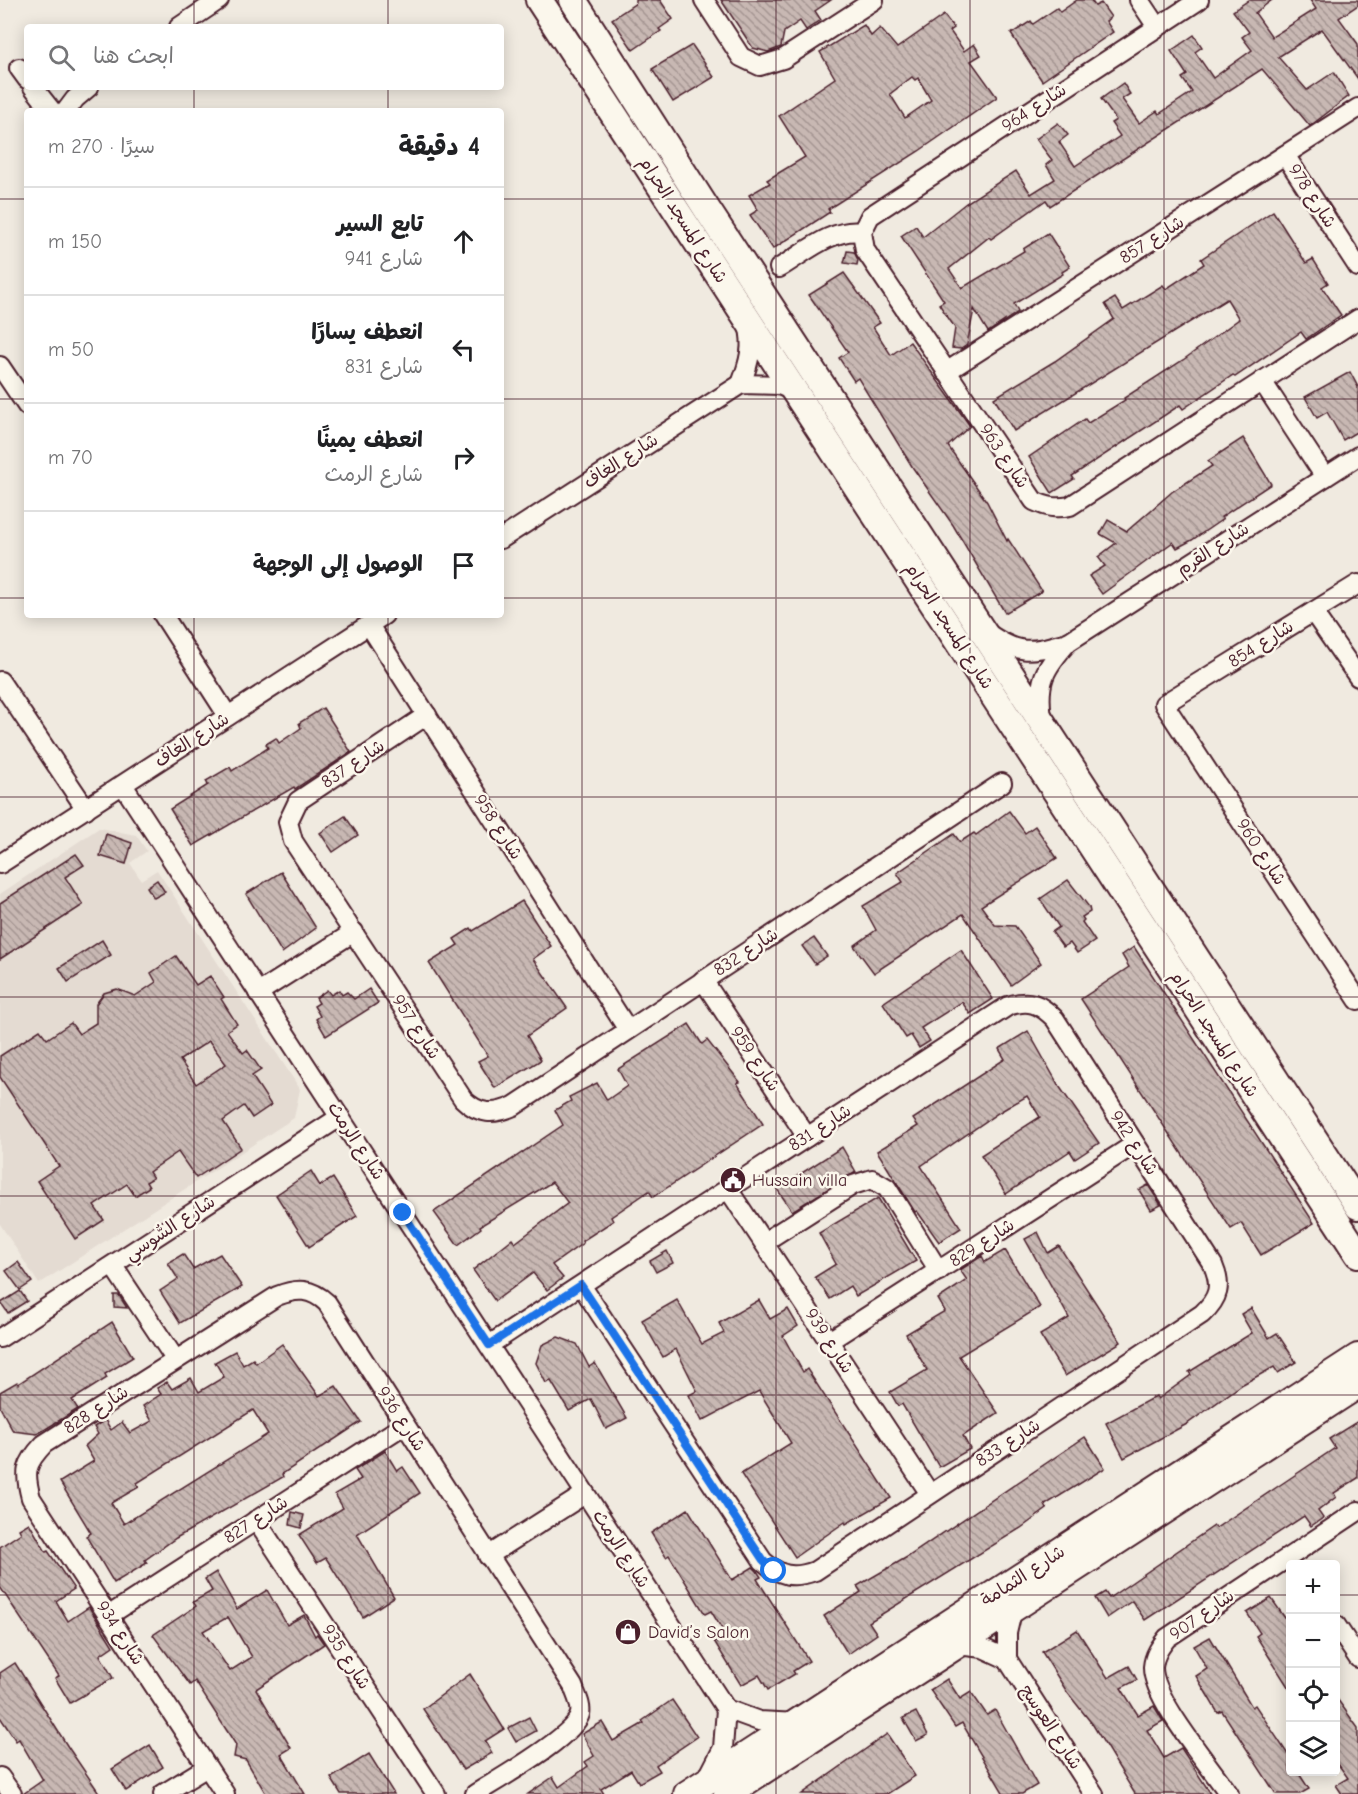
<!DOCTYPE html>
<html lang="ar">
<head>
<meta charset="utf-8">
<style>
  :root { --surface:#fff; --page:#f6f6f6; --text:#202124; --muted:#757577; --line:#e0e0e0 }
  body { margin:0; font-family:"Comic Neue","Playpen Sans Arabic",sans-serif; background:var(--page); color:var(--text); direction:rtl }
  .controls { position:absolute; right:18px; bottom:18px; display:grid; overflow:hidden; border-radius:6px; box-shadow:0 3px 15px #0003 }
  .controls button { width:54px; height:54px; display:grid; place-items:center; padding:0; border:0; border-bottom:2px solid var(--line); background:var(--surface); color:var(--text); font:30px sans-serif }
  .stop { position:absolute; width:18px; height:18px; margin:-14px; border:4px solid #1a73e8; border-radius:50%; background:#fff }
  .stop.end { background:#1a73e8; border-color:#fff; box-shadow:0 2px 6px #0008 }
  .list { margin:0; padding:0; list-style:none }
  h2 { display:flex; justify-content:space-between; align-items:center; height:78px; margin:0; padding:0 24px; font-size:26px }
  h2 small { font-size:20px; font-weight:400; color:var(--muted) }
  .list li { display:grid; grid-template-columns:39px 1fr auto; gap:18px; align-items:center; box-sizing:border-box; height:108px; padding:0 24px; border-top:2px solid var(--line) }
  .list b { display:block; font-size:22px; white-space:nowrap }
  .list p { margin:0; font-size:20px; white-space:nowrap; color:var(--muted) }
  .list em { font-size:20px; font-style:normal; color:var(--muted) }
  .icon { flex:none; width:33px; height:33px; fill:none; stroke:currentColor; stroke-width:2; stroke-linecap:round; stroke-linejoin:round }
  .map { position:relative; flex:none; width:1358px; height:1794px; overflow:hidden; direction:ltr }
  .search { position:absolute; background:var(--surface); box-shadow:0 3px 15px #0003; left:24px; top:24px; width:480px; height:66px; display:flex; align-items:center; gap:15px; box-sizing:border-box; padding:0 21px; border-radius:6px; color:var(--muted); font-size:22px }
  .panel { position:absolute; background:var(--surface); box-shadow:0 3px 15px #0003; left:24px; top:108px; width:480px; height:510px; border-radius:6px; direction:rtl }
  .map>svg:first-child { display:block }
  .built { fill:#e4dbd2 }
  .building { fill:url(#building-back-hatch); stroke:#4a1f2b; stroke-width:1.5; fill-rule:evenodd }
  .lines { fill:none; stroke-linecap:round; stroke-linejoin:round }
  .street-casing { stroke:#4a1f2b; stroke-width:22 }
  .secondary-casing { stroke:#4a1f2b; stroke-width:30 }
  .street { stroke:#fbf7ec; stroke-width:18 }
  .secondary { stroke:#fbf7ec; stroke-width:26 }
  .route { stroke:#1a73e8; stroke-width:8 }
  .grid { fill:none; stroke:#4a1f2b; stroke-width:1.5; stroke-opacity:0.55 }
  .labels { text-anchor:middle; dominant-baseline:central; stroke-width:5; stroke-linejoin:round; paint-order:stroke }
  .street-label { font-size:18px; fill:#4a1f2b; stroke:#fbf7ec }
  .poi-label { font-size:18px; fill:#4a1f2b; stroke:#fbf7ec; text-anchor:start }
</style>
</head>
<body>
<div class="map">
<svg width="1358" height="1794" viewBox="0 0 1358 1794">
  <defs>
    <pattern id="building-back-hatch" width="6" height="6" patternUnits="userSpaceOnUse" patternTransform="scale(1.5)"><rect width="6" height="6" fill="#c8b8b3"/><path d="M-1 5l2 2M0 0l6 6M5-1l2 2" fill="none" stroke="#a49592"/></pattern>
  </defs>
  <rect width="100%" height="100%" fill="#f0eae0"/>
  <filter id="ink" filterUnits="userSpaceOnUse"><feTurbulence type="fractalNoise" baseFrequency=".0167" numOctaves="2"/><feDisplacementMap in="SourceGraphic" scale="12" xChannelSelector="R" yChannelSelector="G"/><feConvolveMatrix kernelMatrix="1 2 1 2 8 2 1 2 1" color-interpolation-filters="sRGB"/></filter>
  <g filter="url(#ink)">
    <!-- built -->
    <path class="built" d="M99,828L136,835L147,851L130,863L141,880L157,870L300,1089L294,1118L39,1284L0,1224V894Z"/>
    <!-- building -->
    <g class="building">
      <path d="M636,0H660L673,19L659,29L661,31L633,50L612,19L636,3Z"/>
      <path d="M721,0H831L815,11L821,20L806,30L800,21L784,32L781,47L768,52L753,48Z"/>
      <path d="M1077,0H1091L1095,6L1101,3L1111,17L1106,21L1113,32L1042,81L1011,34L1031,21L1033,24L1057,8L1060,12Z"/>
      <path d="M1249,0H1272L1255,13L1272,37L1316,9L1310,0H1358V5L1339,18L1358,44V79L1322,29L1278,57L1307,90L1334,72L1349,96L1310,126L1262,69L1050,206L1046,200L991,239L989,237L949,269L962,288L1024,251L1023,249L1048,233L1070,267L1062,272L1063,274L1014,304L1018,312L988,332L974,309L967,345L961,349L952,348L955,328L939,304L944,301L901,236L916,226L923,237L966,203L1016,171L1031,194L1055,179L1046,165L1052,160L1036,139L1058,123L1068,135L1059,142L1075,166L1120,136L1111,123L1116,120L1101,99L1123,83L1130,94L1122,99L1139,123L1157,111L1159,114L1192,92L1182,78L1187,75L1171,51L1194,35L1202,47L1195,52L1213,78L1252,50L1242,37L1249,32L1233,11Z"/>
      <path d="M944,15L954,28L950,31L964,51L974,44L981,55L971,61L997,97L919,151L828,209L830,212L773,249L750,215L758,210L749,195L770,183L767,180L805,157L779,116L835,78L820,52L864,25L871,36L880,28L897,48ZM912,77L915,80L918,78L931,100L905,118L890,94Z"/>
      <path d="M692,45L714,77L673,102L652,69Z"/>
      <path d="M1273,211L1306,263L1313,259L1328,283L1322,287L1341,315L1306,339L1301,332L1235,377L1233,375L1183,409L1180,405L1072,476L1074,479L1052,493L1029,457L1085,419L1088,423L1125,400L1124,398L1183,360L1239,319L1227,299L1014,431L994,398L1055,361L1114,319L1105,304L1115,298L1123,310L1163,285L1166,289L1204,264L1201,259Z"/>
      <path d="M847,251L854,252L858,260L857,265L844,263Z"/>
      <path d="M844,273L880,323L873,327L891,355L910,342L970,426L948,446L987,502L1007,541L1008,539L1042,591L1005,613L953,525L913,468L858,378L854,381L839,358L848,352L809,295Z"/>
      <path d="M1350,372L1358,387V431L1343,440L1327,412L1317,418L1305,397Z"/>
      <path d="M1243,438L1271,484L1221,517L1223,519L1192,540L1177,548L1173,542L1102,594L1089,576L1105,566L1098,557L1116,543L1100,534L1108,520L1127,531L1173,491L1212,466L1208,461Z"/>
      <path d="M323,708L351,752L295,789L294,787L193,846L170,809L208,785L206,781L230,767L232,771L268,748L266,744L276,738L279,743L301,728L299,723Z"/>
      <path d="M1009,811L1025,833L1035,826L1057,858L981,906L995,925L1015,926L1041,963L1011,985L963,914L874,973L854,946L876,930L863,906L903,882L897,873L954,834L960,842L974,833L976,835Z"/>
      <path d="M345,816L358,835L333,852L320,833Z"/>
      <path d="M106,834L132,843L126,864L100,856Z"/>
      <path d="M76,854L84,865L65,877L83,905L0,959V903Z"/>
      <path d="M281,872L316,928L282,953L246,894Z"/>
      <path d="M157,880L165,892L154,898L147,887Z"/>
      <path d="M1068,880L1089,907L1090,912L1082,917L1084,920L1082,922L1095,941L1077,953L1070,943L1063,947L1052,932L1059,927L1040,899Z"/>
      <path d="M522,901L551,946L533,959L567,1008L527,1036L541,1060L495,1088L478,1061L488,1056L429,963L458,945L454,939L471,928L473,931Z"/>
      <path d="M814,938L827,956L815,964L802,946Z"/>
      <path d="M102,940L111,955L68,982L59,968Z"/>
      <path d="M1134,947L1314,1223L1261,1255L1241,1223L1231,1229L1081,999L1129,967L1122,955Z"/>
      <path d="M961,950L993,999L970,1014L962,1002L921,1028L930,1041L919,1048L911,1035L906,1038L883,1003Z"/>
      <path d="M176,956L196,985L210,976L224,997L221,999L237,1024L227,1031L243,1053L247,1050L261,1070L252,1076L271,1105L252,1118L244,1106L223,1121L241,1148L196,1178L178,1152L149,1172L153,1178L146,1182L149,1187L135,1196L127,1184L94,1206L104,1220L75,1239L37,1181L59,1166L0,1077V1056L40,1030L47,1039L71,1023L79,1034L96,1023V1004L104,993L117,989L135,996L156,982L151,973ZM209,1041L226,1064L196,1084L180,1060Z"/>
      <path d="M369,989L378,1003L326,1036L316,1019L320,1016L314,1006L319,1003L316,998L327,990L331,995L339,990L342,995L347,992L354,999Z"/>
      <path d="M689,1024L702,1044L707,1040L740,1082L737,1083L763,1124L653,1197L649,1191L611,1217L613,1221L582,1241L583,1243L552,1265L563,1278L547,1290L533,1273L495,1301L473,1270L512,1239L515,1243L568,1203L552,1182L480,1226L481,1228L458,1245L434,1212L563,1125L555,1110L571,1101L569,1097L597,1083L607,1100L627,1086L618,1069Z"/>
      <path d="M1028,1031L1059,1086L1099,1143L1075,1159L1070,1151L1006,1194L981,1155L1040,1117L1027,1096L998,1113L921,1166L961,1228L939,1242L917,1211L915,1212L877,1151L918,1126L913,1119L1005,1059L999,1049Z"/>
      <path d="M842,1147L856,1172L792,1211L777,1189Z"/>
      <path d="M311,1171L320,1186L333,1178L357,1216L309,1247L276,1195Z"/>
      <path d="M1148,1185L1161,1205L1151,1210L1139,1190Z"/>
      <path d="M878,1198L916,1261L856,1296L850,1286L830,1299L815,1277L836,1264L819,1233Z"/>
      <path d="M1038,1232L1048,1253L1059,1246L1121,1342L1065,1376L1040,1335L1069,1318L1025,1239Z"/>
      <path d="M1005,1250L1040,1307L959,1356L998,1413L963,1436L970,1449L939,1467L902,1404L898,1406L890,1392L927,1370L906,1334L945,1311L938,1299L967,1280L960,1270L982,1256L985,1262Z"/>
      <path d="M667,1251L673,1263L656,1272L650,1261Z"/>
      <path d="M183,1254L193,1269L220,1254L242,1287L180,1323L160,1291L178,1279L168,1263Z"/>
      <path d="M18,1262L32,1282L20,1290L6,1271Z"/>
      <path d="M20,1291L27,1301L8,1313L1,1303Z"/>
      <path d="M114,1295H119L127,1308L114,1307Z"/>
      <path d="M677,1300L702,1344L724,1333L719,1323L759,1300L770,1319L788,1309L798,1326L783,1336L803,1372L807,1369L891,1498L846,1524L845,1522L795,1557L741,1474L791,1443L759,1391L702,1421L689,1395L697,1391L676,1349L663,1357L642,1320Z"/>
      <path d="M1251,1308L1269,1338L1277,1333L1296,1362L1278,1373L1274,1367L1243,1384L1187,1424L1124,1458L1106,1423L1156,1396L1158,1399L1191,1375L1189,1372L1252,1333L1241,1314Z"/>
      <path d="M112,1322L133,1357L105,1374L107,1378L72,1400L78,1409L44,1430L37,1434L13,1431L0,1407V1392L17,1382L18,1384Z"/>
      <path d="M558,1337L577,1344L589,1367L595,1363L627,1418L606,1429L591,1399L569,1411L551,1381L546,1383L536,1363L542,1345Z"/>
      <path d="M282,1344L319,1396L336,1386L361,1422L282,1474L283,1477L176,1538L145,1560L147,1563L114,1583L86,1536L91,1533L60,1482L94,1461L85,1446L98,1434L94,1427L105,1420L111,1430L122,1422L130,1433L152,1421L143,1406L161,1394L157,1388L167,1382L172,1389L191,1378L199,1392L224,1377L215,1362L235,1351L243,1365L253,1359L256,1363ZM253,1410L268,1434L124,1524L111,1503L139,1487L137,1483Z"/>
      <path d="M1358,1421V1478L1334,1493L1336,1497L1318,1511L1323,1518L1311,1526L1304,1516L1145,1620L1132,1601L1107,1618L1095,1598L1105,1592L1109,1598L1214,1526L1216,1528L1283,1483L1335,1448L1329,1439Z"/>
      <path d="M1085,1437L1105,1468L1045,1505L1047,1509L1021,1528L869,1622L877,1634L848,1654L824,1616L861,1592L857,1586L909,1556Z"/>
      <path d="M385,1451L397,1471L403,1467L420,1493L357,1534L394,1597L363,1617L326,1558L317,1563L299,1535L343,1508L335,1494L361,1479L355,1470Z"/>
      <path d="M688,1509L732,1580L753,1567L757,1571L761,1577L757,1579L809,1661L793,1671L795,1674L768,1690L759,1675L741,1685L714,1641L725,1634L711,1611L705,1614L669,1555L666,1557L651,1533Z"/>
      <path d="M292,1512L304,1515L301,1528L290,1525Z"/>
      <path d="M29,1523L46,1552L48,1551L74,1589L56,1601L68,1621L89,1607L113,1646L100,1655L113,1678L70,1703L55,1678L59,1676L0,1587V1547L21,1533L19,1529Z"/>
      <path d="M216,1572L237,1609L267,1590L287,1625L304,1615L315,1636L317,1634L324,1644L256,1689L291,1748L281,1754L305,1794H266L246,1760L234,1757L236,1745L195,1681L190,1685L153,1635L196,1606L193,1602L212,1591L205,1579ZM228,1617L252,1657L230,1671L203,1631Z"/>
      <path d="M1271,1598L1290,1625V1690L1256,1636L1260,1633L1247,1613Z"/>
      <path d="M1077,1630L1108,1678L1129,1666L1137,1680L1121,1688L1138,1715L1154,1706L1163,1721L1147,1730L1164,1758L1181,1748L1211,1794H1135L1093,1725L1067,1692L1042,1652Z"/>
      <path d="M1210,1637L1252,1707L1255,1705L1289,1756L1290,1772H1298L1309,1789L1300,1794H1276L1222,1711L1218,1713L1196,1676L1207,1669L1194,1646Z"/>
      <path d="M15,1663L68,1747L100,1794H23L43,1780L19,1739L16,1741L0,1717V1673Z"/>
      <path d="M470,1674L504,1729L485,1741L492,1753L463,1770L423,1709Z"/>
      <path d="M947,1679L960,1699L971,1692L987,1715L995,1710L1037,1785L1022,1794H1004L962,1723L955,1727L930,1690Z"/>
      <path d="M1335,1696L1358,1728V1794H1342L1336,1785L1348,1778L1335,1760Z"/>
      <path d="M672,1700L697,1737L656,1765L660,1771L639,1783L631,1770L601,1789L604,1794H528L553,1777L559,1787L588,1766L585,1762L594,1756L582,1734L602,1722L613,1741L644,1723L642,1721Z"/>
      <path d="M916,1712L928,1735L916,1741L903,1718Z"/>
      <path d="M529,1717L536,1731L516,1742L508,1728Z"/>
      <path d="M887,1734L915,1776L887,1794H802Z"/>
      <path d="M150,1745L163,1767L126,1791L112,1769Z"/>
      <path d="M369,1754L394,1794H341L331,1778Z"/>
    </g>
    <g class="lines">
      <defs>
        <g id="street">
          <path d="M704,0L741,57L760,66L783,59L874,0"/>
          <path d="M1139,0L1157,27"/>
          <path d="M1199,0L870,216L862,232L865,250L1034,501C1047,507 1056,509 1070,506L1358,319"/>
          <path d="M179,27L219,0"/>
          <path d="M19,68L27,79"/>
          <path d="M33,87L52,111"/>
          <path d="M66,111L75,99L89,87"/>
          <path d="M1285,155L1358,267"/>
          <path d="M779,268C803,254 833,227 862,232"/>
          <path d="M0,366L27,406"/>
          <path d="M946,372L1358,108"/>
          <path d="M1262,381L1325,477"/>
          <path d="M741,384C749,363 754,346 748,325"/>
          <path d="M501,539L741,384L779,385L796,392"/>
          <path d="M1358,584L1164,704L1358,1000"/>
          <path d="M1313,612L1358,677"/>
          <path d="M163,615L228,716"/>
          <path d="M369,625L628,1030"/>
          <path d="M986,632C1020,656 1030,652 1068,642"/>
          <path d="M0,681L86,809"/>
          <path d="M427,715L298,801L288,822L293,841L463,1099C479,1115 494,1115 514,1106L1002,783"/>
          <path d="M1042,718C1037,681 1044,669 1068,642L1358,456"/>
          <path d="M123,785L726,1709L723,1748L707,1779"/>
          <path d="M0,864L384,615"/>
          <path d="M703,980L807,1137"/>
          <path d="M258,993L354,932"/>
          <path d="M728,1189L930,1494"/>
          <path d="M764,1242L853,1185L872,1179L887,1188L939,1271"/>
          <path d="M113,1266L175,1359"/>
          <path d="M0,1338L340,1117"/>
          <path d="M829,1341L1135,1144"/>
          <path d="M489,1345C662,1231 835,1119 1008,1006C1029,999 1039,1003 1055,1019L1213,1265C1222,1286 1219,1298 1202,1314L815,1571C793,1579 780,1576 763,1561L581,1285"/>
          <path d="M256,1520L436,1794"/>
          <path d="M488,1556L585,1494"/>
          <path d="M108,1616L404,1425"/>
          <path d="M1336,1625L1358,1658"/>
          <path d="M957,1645L983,1648L1007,1659L1094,1794"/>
          <path d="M1007,1659V1633L1013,1608"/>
          <path d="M726,1709L759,1721L797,1723"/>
          <path d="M0,1777L12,1794"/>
          <path d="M163,1794L207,1767"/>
          <path d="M225,1794L31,1498C24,1472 25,1464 44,1444L277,1296C297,1288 311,1288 327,1303L573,1686C576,1695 582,1705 580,1714C574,1737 497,1780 475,1794"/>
          <path d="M1229,1794C1210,1766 1152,1698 1153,1667C1154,1655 1160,1647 1167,1638L1358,1511"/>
        </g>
        <g id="secondary">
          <path d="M539,0L1358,1254"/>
          <path d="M573,0L708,211L1358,1206"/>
          <path d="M687,1794L1358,1357"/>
          <path d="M727,1794L1358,1385"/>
        </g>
      </defs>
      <!-- street casing -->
      <use href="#street" class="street-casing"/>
      <!-- secondary casing -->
      <use href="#secondary" class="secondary-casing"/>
      <!-- street -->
      <use href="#street" class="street"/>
      <!-- secondary -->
      <use href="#secondary" class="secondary"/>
    </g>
  </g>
  <g class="lines" filter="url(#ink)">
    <!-- route -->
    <path class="route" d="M403,1213L489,1345L581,1285L763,1560L774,1571"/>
  </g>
  <!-- grid -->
  <path class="grid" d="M194,0V27M388,0V27M582,0V1794M776,0V1794M970,0V1794M1164,0V1794M194,87V111M388,87V111M0,199H27M501,199H1358M0,399H27M501,399H1358M0,598H27M501,598H1358M194,615V1794M388,615V1794M0,797H1358M0,997H1358M0,1196H1358M0,1395H1358M0,1595H1290M1336,1595H1358"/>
  <!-- icons -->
  <defs>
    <symbol id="civic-disc" viewBox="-11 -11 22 22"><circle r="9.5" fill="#4a1f2b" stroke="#fbf7ec"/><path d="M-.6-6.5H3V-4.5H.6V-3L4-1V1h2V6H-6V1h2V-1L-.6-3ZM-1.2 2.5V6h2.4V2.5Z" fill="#fff"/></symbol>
    <symbol id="shop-disc" viewBox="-11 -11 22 22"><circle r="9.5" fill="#4a1f2b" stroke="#fbf7ec"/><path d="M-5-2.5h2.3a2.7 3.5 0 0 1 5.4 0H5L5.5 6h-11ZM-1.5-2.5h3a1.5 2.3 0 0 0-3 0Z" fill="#fff"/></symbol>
  </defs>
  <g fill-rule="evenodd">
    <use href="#civic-disc" x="718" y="1165" width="30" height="30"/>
    <use href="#shop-disc" x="613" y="1617" width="30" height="30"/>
  </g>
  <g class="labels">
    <!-- street labels -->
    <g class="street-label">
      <text transform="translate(1034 108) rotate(-33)">شارع 964</text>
      <text transform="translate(1312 196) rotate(57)">شارع 978</text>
      <text transform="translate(683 220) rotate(57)">شارع المسجد الحرام</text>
      <text transform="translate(1152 240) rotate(-33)">شارع 857</text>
      <text transform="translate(1004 456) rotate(56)">شارع 963</text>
      <text transform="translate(621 461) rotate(-33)">شارع الغاف</text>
      <text transform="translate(1213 549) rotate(-33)">شارع القرم</text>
      <text transform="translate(949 626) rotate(57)">شارع المسجد الحرام</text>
      <text transform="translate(1261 644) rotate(-32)">شارع 854</text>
      <text transform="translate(192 740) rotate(-33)">شارع الغاف</text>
      <text transform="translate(353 764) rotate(-34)">شارع 837</text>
      <text transform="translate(498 827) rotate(57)">شارع 958</text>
      <text transform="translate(1261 852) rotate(57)">شارع 960</text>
      <text transform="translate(746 952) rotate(-33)">شارع 832</text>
      <text transform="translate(416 1027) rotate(57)">شارع 957</text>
      <text transform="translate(1214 1034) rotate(57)">شارع المسجد الحرام</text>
      <text transform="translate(755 1059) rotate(56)">شارع 959</text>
      <text transform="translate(820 1128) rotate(-33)">شارع 831</text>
      <text transform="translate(356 1141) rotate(57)">شارع الرمث</text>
      <text transform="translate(1134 1143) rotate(57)">شارع 942</text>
      <text transform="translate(170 1228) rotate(-33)">شارع السُّوسي</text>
      <text transform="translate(982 1243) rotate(-33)">شارع 829</text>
      <text transform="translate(829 1341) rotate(57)">شارع 939</text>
      <text transform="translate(96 1410) rotate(-33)">شارع 828</text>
      <text transform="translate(401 1419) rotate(57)">شارع 936</text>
      <text transform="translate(1008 1443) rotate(-33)">شارع 833</text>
      <text transform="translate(256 1520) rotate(-33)">شارع 827</text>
      <text transform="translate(621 1549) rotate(57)">شارع الرمث</text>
      <text transform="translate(1023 1576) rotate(-33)">شارع الثمامة</text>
      <text transform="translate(1202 1615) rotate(-35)">شارع 907</text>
      <text transform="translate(120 1633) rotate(57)">شارع 934</text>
      <text transform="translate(346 1657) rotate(57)">شارع 935</text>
      <text transform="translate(1051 1727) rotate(57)">شارع العوسج</text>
    </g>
    <!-- poi labels -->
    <g class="poi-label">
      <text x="752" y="1180">Hussain villa</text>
      <text x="648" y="1632">David’s Salon</text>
    </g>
  </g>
</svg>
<div class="controls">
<button>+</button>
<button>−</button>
<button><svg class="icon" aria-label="locate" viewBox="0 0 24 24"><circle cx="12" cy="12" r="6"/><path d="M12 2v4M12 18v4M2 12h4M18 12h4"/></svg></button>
<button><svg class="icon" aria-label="layers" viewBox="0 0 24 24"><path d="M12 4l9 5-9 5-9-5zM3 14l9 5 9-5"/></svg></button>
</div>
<div class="stop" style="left:774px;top:1571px"></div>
<div class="stop end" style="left:403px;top:1213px"></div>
<div class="search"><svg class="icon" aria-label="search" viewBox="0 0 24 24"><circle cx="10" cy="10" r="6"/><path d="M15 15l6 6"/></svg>ابحث هنا</div>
<section class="panel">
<h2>4 دقيقة<small>سيرًا · 270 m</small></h2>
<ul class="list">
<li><svg class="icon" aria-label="ahead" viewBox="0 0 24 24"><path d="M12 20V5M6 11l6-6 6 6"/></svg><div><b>تابع السير</b><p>شارع 941</p></div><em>150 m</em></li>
<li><svg class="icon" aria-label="left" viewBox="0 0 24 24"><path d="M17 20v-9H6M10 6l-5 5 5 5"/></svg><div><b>انعطف يسارًا</b><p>شارع 831</p></div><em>50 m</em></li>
<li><svg class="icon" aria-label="right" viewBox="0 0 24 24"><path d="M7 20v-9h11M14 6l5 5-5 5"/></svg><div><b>انعطف يمينًا</b><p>شارع الرمث</p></div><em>70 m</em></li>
<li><svg class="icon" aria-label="arrive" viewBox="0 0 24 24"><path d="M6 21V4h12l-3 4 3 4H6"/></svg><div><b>الوصول إلى الوجهة</b></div></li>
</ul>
</section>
</div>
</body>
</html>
